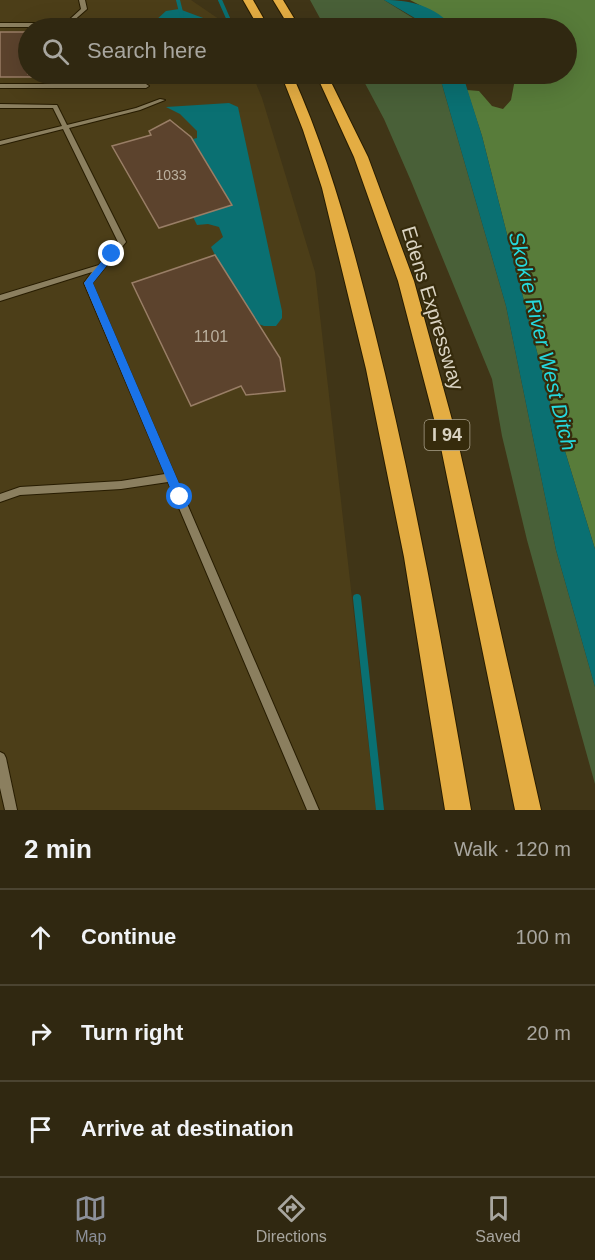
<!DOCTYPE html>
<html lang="en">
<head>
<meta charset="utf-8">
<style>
  :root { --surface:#302811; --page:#3c341f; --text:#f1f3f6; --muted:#a8a69f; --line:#4b4431; --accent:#8c9099 }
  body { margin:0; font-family:Helvetica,sans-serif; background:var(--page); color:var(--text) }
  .stop { position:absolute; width:18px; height:18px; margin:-14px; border:4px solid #1a73e8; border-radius:50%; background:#fff }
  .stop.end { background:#1a73e8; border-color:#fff; box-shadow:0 2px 6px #0008 }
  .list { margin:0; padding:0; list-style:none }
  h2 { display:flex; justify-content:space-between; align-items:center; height:78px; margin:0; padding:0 24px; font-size:26px }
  h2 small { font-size:20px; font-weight:400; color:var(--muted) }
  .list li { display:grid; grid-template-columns:39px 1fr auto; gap:18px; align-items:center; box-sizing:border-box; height:96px; padding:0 24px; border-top:2px solid var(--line) }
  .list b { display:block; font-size:22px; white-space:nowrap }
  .list em { font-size:20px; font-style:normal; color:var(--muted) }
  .icon { flex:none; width:33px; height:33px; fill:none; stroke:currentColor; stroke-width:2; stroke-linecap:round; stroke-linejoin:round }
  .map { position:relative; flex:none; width:595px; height:810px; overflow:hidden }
  .search { position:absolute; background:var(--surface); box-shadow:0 6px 24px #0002; left:18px; right:18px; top:18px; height:66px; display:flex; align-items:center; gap:15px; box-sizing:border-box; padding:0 21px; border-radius:33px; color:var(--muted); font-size:22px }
  .sheet { height:366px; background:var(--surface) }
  nav { display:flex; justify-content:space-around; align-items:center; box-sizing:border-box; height:84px; border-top:2px solid var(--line); background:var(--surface); font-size:16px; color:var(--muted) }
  nav a { display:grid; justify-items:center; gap:3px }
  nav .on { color:var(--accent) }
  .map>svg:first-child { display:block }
  .built { fill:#4c3e18 }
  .green { fill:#496038 }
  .forest { fill:#587c3a }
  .water { fill:#0a7072 }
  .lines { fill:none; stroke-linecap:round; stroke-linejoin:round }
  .stream-far1 { stroke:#0a7072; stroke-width:4 }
  .stream { stroke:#0a7072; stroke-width:8 }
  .building { fill:#5c432d; stroke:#997e66; stroke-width:1.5 }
  .lane-casing { stroke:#271c00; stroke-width:2 }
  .highway-casing { stroke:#271c00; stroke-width:2 }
  .lane { fill:#8b7f5f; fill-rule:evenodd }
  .highway { fill:#e4ad43; fill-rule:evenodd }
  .route { fill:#1a73e8 }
  .labels { text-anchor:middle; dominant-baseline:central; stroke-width:4.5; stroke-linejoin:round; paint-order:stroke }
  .far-number-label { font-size:14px; fill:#baaf9d }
  .number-label { font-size:16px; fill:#baaf9d }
  .shield { fill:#362b0c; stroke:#a9a18b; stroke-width:1.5 }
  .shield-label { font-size:18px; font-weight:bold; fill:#dad3c2 }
  .street-label { font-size:20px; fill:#dad3c2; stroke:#362b0c }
  .water-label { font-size:21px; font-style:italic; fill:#25d9de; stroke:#362b0c }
</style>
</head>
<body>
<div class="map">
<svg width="595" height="810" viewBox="0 0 595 810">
  <rect width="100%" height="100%" fill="#403517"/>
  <!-- built -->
  <path class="built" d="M0,0H191L232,28H28V74H252L262,98L315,272L376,810H0Z"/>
  <!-- green -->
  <g class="green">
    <path d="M310,0H384L429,28L374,21L322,22Z"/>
    <path d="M360,74H439L506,306L556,550L595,687V784L527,540L502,436L492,379L411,181L384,119Z"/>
  </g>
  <!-- forest -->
  <path class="forest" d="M410,0H595V549L549,399L482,136L467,90L479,91L492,106L503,109L511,100L516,74H566V28H454L435,13Z"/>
  <!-- water -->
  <g class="water">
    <path d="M384,0C411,0 435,6 454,28H427L429,27L425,24Z"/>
    <path d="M179,9L230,28H179L155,21L166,11Z"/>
    <path d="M351,20L374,21L422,28L320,23Z"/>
    <path d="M439,74H466L465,82L482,136L549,399L595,549V687L556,550L506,306Z"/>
    <path d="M229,103L238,107L282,311V318L276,326H264L256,323L215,255L211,247L223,237L219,227L208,224L197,225L193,217L232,205L193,139L197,138V131L180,114L166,107Z"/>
  </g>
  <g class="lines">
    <!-- stream-far1 -->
    <g class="stream-far1">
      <path d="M178,0L182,16"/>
      <path d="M220,0L231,25H238"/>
      <path d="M218,26L231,25"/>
    </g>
    <!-- stream -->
    <path class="stream" d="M357,598L380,810"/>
  </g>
  <!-- building -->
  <g class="building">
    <path d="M88,20H131L129,28H84Z"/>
    <path d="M0,32H28V74H169L168,77H0Z"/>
    <path d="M170,120L191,137L232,205L159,228L112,146L151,135L149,131Z"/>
    <path d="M215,255L280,358L285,391L246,395L241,386L191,406L132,283Z"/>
  </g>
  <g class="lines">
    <defs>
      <g id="lane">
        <path d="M79,0H85L87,9L71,23L48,27H0V23H48L69,20L81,9Z"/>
        <path d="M0,84H146L149,86L146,88H0Z"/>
        <path d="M160,99L165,100L140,110L69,128L126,242L92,283L319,810H307L168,482L121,489L20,495L0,502V494L20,487L121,481L165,474L84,283L92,272L0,301V295L99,265L118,242L63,129L0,145V141L62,126L53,108H0V104L57,105L67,125L136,108Z"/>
        <path d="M0,752L4,754L6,758L17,810H5L0,788Z"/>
      </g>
      <g id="highway">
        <path d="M243,0H253L269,28H259Z"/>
        <path d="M273,0H283L300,28H290Z"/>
        <path d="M281,74H292C329,156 352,242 374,329C414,488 443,649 471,810H445L404,557L366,369L322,188L303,130Z"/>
        <path d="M316,74H327L368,157L414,281L457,438L541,810H515L439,438L398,281L354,157Z"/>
      </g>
    </defs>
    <!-- lane casing -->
    <use href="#lane" class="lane-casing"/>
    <!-- highway casing -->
    <use href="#highway" class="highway-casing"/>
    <!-- lane -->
    <use href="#lane" class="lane"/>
    <!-- highway -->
    <use href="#highway" class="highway"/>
  </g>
  <!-- route -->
  <path class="route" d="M109,252L116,254L93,283L185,497L180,502L174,497L84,283Z"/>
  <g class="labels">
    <!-- far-number labels -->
    <g class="far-number-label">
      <text x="171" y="175">1033</text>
    </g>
    <!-- number labels -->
    <g class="number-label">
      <text x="211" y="336">1101</text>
    </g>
    <!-- shield labels -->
    <rect class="shield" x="424.5" y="420" width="45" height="30" rx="4.5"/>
    <g class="shield-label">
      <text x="447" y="435">I 94</text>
    </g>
    <!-- street labels -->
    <g class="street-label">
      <text transform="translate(433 308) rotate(73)">Edens Expressway</text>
    </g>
    <!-- water labels -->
    <g class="water-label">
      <text transform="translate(543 341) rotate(76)">Skokie River West Ditch</text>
    </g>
  </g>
</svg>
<div class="stop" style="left:180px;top:497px"></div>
<div class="stop end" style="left:112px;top:254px"></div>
<div class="search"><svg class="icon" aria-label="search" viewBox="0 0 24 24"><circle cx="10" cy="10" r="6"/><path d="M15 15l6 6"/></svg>Search here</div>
</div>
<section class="sheet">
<h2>2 min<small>Walk · 120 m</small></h2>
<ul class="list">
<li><svg class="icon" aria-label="ahead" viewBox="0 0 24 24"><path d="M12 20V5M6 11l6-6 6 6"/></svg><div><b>Continue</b></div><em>100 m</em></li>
<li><svg class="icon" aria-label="right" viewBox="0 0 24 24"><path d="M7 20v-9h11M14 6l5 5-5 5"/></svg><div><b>Turn right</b></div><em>20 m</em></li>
<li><svg class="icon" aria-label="arrive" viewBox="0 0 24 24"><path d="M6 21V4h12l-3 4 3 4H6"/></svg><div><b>Arrive at destination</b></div></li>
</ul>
</section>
<nav>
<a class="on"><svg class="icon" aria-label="map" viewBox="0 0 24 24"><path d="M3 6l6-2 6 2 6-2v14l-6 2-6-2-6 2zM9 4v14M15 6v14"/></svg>Map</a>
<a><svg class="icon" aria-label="directions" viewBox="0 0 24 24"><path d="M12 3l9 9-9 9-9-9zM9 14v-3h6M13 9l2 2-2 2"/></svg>Directions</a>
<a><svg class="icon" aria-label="saved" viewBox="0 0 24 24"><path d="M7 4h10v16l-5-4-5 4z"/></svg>Saved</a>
</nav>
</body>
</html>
